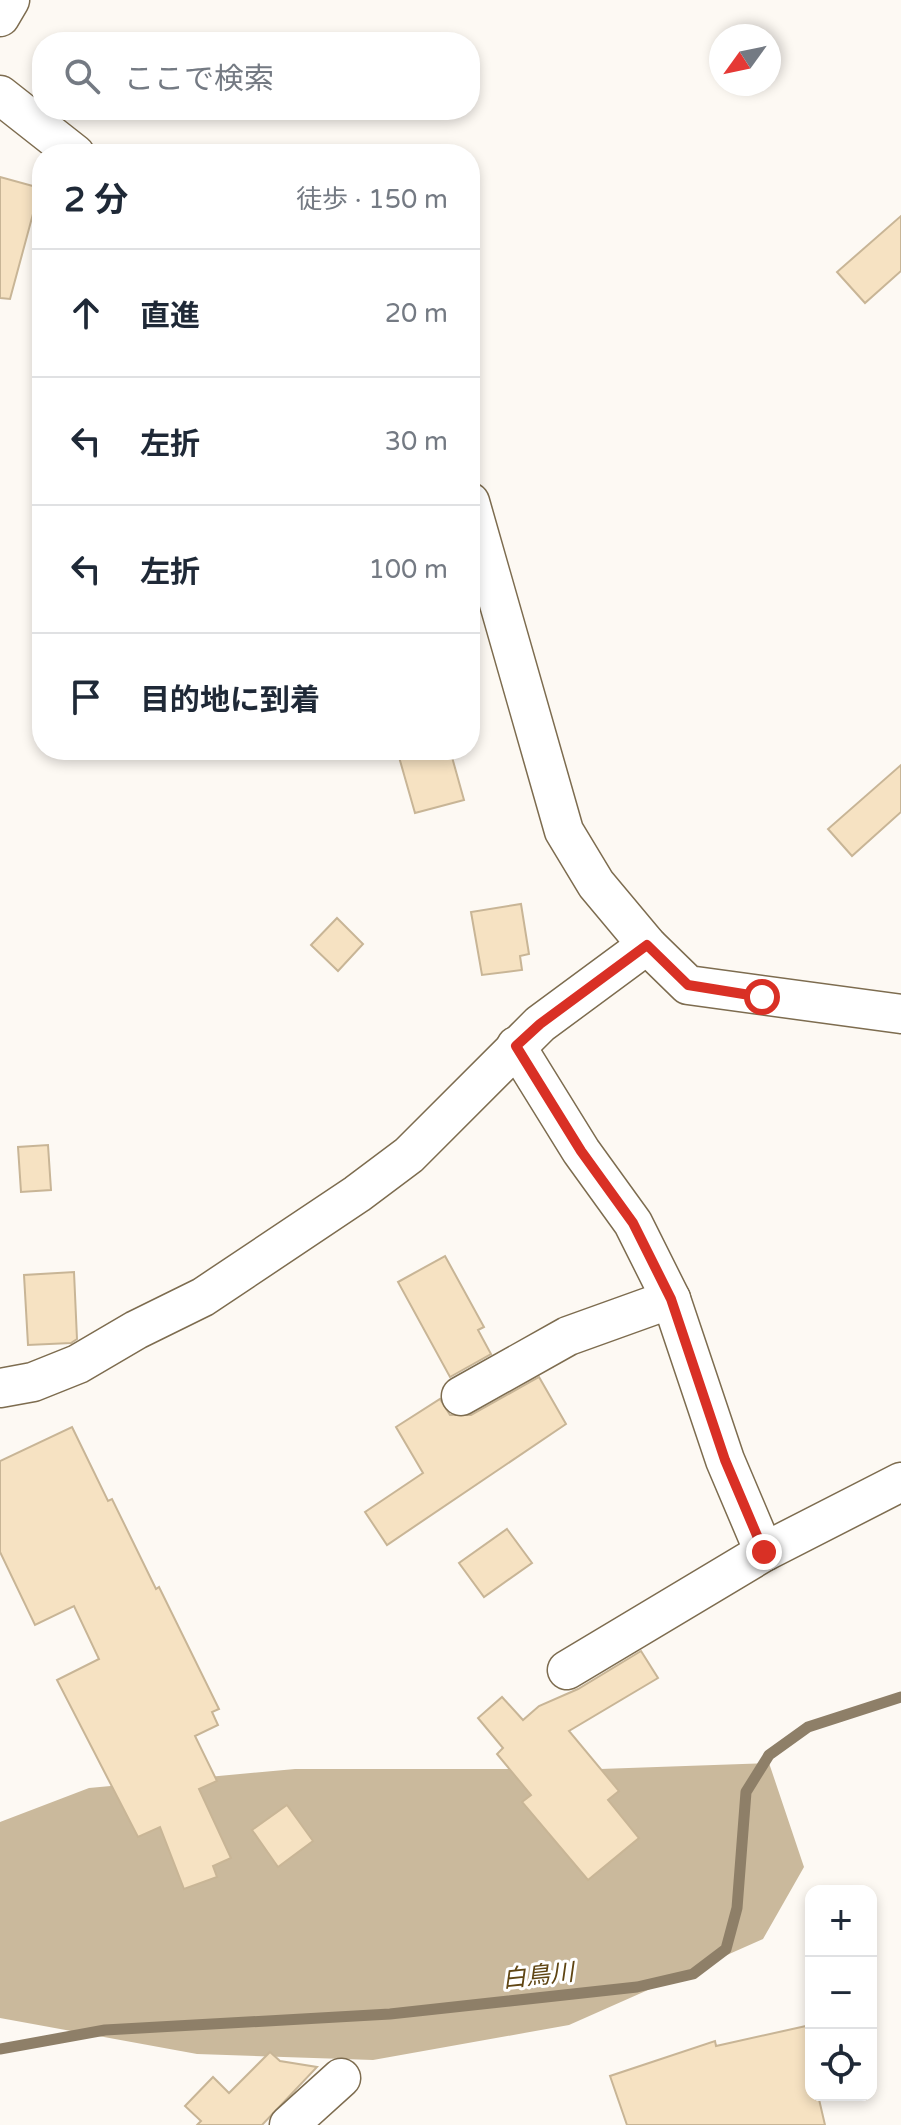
<!DOCTYPE html>
<html lang="ja">
<head>
<meta charset="utf-8">
<style>
  :root { --surface:#fff; --page:#f2f2f3; --text:#1f2937; --muted:#747a83; --line:#e0e1e3 }
  body { margin:0; font-family:"Varela Round","Noto Sans JP",sans-serif; background:var(--page); color:var(--text) }
  .controls { position:absolute; right:24px; bottom:24px; display:grid; overflow:hidden; border-radius:16px; box-shadow:0 4px 12px #0003 }
  .controls button { width:72px; height:72px; display:grid; place-items:center; padding:0; border:0; border-bottom:2px solid var(--line); background:var(--surface); color:var(--text); font:40px sans-serif }
  .compass { position:absolute; left:709px; top:24px; width:72px; height:72px; border-radius:50%; background:var(--surface); box-shadow:0 4px 12px #0003; rotate:237deg }
  .stop { position:absolute; width:24px; height:24px; margin:-18px; border:6px solid #d93025; border-radius:50%; background:#fff }
  .stop.end { background:#d93025; border-color:#fff; box-shadow:0 2px 8px #0008 }
  .list { margin:0; padding:0; list-style:none }
  h2 { display:flex; justify-content:space-between; align-items:center; height:104px; margin:0; padding:0 32px; font-size:34px }
  h2 small { font-size:26px; font-weight:400; color:var(--muted) }
  .list li { display:grid; grid-template-columns:52px 1fr auto; gap:24px; align-items:center; box-sizing:border-box; height:128px; padding:0 32px; border-top:2px solid var(--line) }
  .list b { display:block; font-size:30px; white-space:nowrap }
  .list em { font-size:26px; font-style:normal; color:var(--muted) }
  .icon { flex:none; width:44px; height:44px; fill:none; stroke:currentColor; stroke-width:2; stroke-linecap:round; stroke-linejoin:round }
  .map { position:relative; flex:none; width:901px; height:2125px; overflow:hidden }
  .search { position:absolute; background:var(--surface); box-shadow:0 4px 12px #0003; left:32px; top:32px; width:448px; height:88px; display:flex; align-items:center; gap:20px; box-sizing:border-box; padding:0 28px; border-radius:32px; color:var(--muted); font-size:30px }
  .panel { position:absolute; background:var(--surface); box-shadow:0 4px 12px #0003; left:32px; top:144px; width:448px; height:616px; border-radius:32px }
  .map>svg:first-child { display:block }
  .forest { fill:#cab99c }
  .lines { fill:none; stroke-linecap:round; stroke-linejoin:round }
  .stream { stroke:#8e7f68; stroke-width:11 }
  .building { fill:#f6e2c2; stroke:#c8b596; stroke-width:2 }
  .minor-casing { stroke:#7d6c4f; stroke-width:41 }
  .minor { stroke:#fff; stroke-width:38 }
  .route { stroke:#d93025; stroke-width:10 }
  .labels { text-anchor:middle; dominant-baseline:central; stroke-width:6; stroke-linejoin:round; paint-order:stroke }
  .water-label { font-size:24px; font-style:italic; fill:#5f4513; stroke:#fff }
</style>
</head>
<body>
<div class="map">
<svg width="901" height="2125" viewBox="0 0 901 2125">
  <rect width="100%" height="100%" fill="#fdf9f3"/>
  <!-- forest -->
  <path class="forest" d="M769,1763L804,1867L763,1939L569,2025L373,2060L197,2054L0,2018V1822L89,1788L295,1769H600Z"/>
  <g class="lines">
    <!-- stream -->
    <path class="stream" d="M0,2049L105,2030L390,2014L637,1987L693,1974L726,1949L737,1908L746,1792L769,1755L808,1727L901,1697"/>
  </g>
  <!-- building -->
  <g class="building">
    <path d="M0,177L40,188L10,299L0,298Z"/>
    <path d="M901,216V271L865,303L837,272Z"/>
    <path d="M397,750H450L464,800L415,813Z"/>
    <path d="M901,765V812L852,856L828,829Z"/>
    <path d="M521,904L529,954L520,956L522,970L482,975L471,912Z"/>
    <path d="M337,918L363,944L338,971L311,945Z"/>
    <path d="M48,1145L51,1190L21,1192L18,1147Z"/>
    <path d="M445,1256L484,1327L478,1330L491,1354L450,1377L398,1282Z"/>
    <path d="M74,1272L77,1339L71,1343L28,1345L24,1275Z"/>
    <path d="M539,1377L566,1424L387,1545L365,1512L423,1473L396,1427L440,1399L450,1415H471Z"/>
    <path d="M72,1427L108,1501L112,1499L156,1589L159,1587L219,1709L212,1712L218,1725L195,1736L217,1781L199,1789L231,1858L213,1866L217,1877L184,1889L160,1827L138,1837L57,1680L99,1659L74,1606L35,1625L0,1552V1461Z"/>
    <path d="M507,1529L532,1563L484,1597L459,1563Z"/>
    <path d="M641,1651L658,1678L569,1731L619,1791L608,1800L639,1838L588,1880L522,1802L531,1795L497,1754L503,1748L478,1718L502,1697L523,1720L539,1706L578,1689Z"/>
    <path d="M287,1805L313,1841L278,1867L252,1830Z"/>
    <path d="M806,2026L811,2047V2095H818L825,2125H627L610,2076L715,2041L716,2046Z"/>
    <path d="M270,2052L280,2061L317,2067L262,2125H197L201,2121L185,2106L213,2077L229,2093Z"/>
  </g>
  <g class="lines">
    <defs>
      <g id="minor">
        <path d="M0,17L10,0"/>
        <path d="M0,95L75,154"/>
        <path d="M470,502L564,831L596,884L647,945L688,985L901,1014"/>
        <path d="M516,1046L581,1151L633,1223L671,1299L725,1460L764,1552"/>
        <path d="M0,1388L33,1382L78,1364L136,1330L203,1297L357,1194L409,1155L540,1024L647,945"/>
        <path d="M461,1396L568,1336L671,1299"/>
        <path d="M567,1670L764,1552L901,1482"/>
        <path d="M289,2125L341,2078"/>
      </g>
    </defs>
    <!-- minor casing -->
    <use href="#minor" class="minor-casing"/>
    <!-- minor -->
    <use href="#minor" class="minor"/>
  </g>
  <g class="lines">
    <!-- route -->
    <path class="route" d="M762,997L688,985L647,945L540,1024L516,1046L581,1151L633,1223L671,1299L725,1460L764,1552"/>
  </g>
  <g class="labels">
    <!-- water labels -->
    <g class="water-label">
      <text transform="translate(538 1976) rotate(-6)">白鳥川</text>
    </g>
  </g>
</svg>
<div class="controls">
<button>+</button>
<button>−</button>
<button><svg class="icon" aria-label="locate" viewBox="0 0 24 24"><circle cx="12" cy="12" r="6"/><path d="M12 2v4M12 18v4M2 12h4M18 12h4"/></svg></button>
</div>
<svg class="compass" viewBox="-18 -18 36 36"><path d="M0-13l5 13h-10z" fill="#e53935"/><path d="M0 13l5-13h-10z" fill="#747a83"/></svg>
<div class="stop" style="left:762px;top:997px"></div>
<div class="stop end" style="left:764px;top:1552px"></div>
<div class="search"><svg class="icon" aria-label="search" viewBox="0 0 24 24"><circle cx="10" cy="10" r="6"/><path d="M15 15l6 6"/></svg>ここで検索</div>
<section class="panel">
<h2>2 分<small>徒歩 · 150 m</small></h2>
<ul class="list">
<li><svg class="icon" aria-label="ahead" viewBox="0 0 24 24"><path d="M12 20V5M6 11l6-6 6 6"/></svg><div><b>直進</b></div><em>20 m</em></li>
<li><svg class="icon" aria-label="left" viewBox="0 0 24 24"><path d="M17 20v-9H6M10 6l-5 5 5 5"/></svg><div><b>左折</b></div><em>30 m</em></li>
<li><svg class="icon" aria-label="left" viewBox="0 0 24 24"><path d="M17 20v-9H6M10 6l-5 5 5 5"/></svg><div><b>左折</b></div><em>100 m</em></li>
<li><svg class="icon" aria-label="arrive" viewBox="0 0 24 24"><path d="M6 21V4h12l-3 4 3 4H6"/></svg><div><b>目的地に到着</b></div></li>
</ul>
</section>
</div>
</body>
</html>
